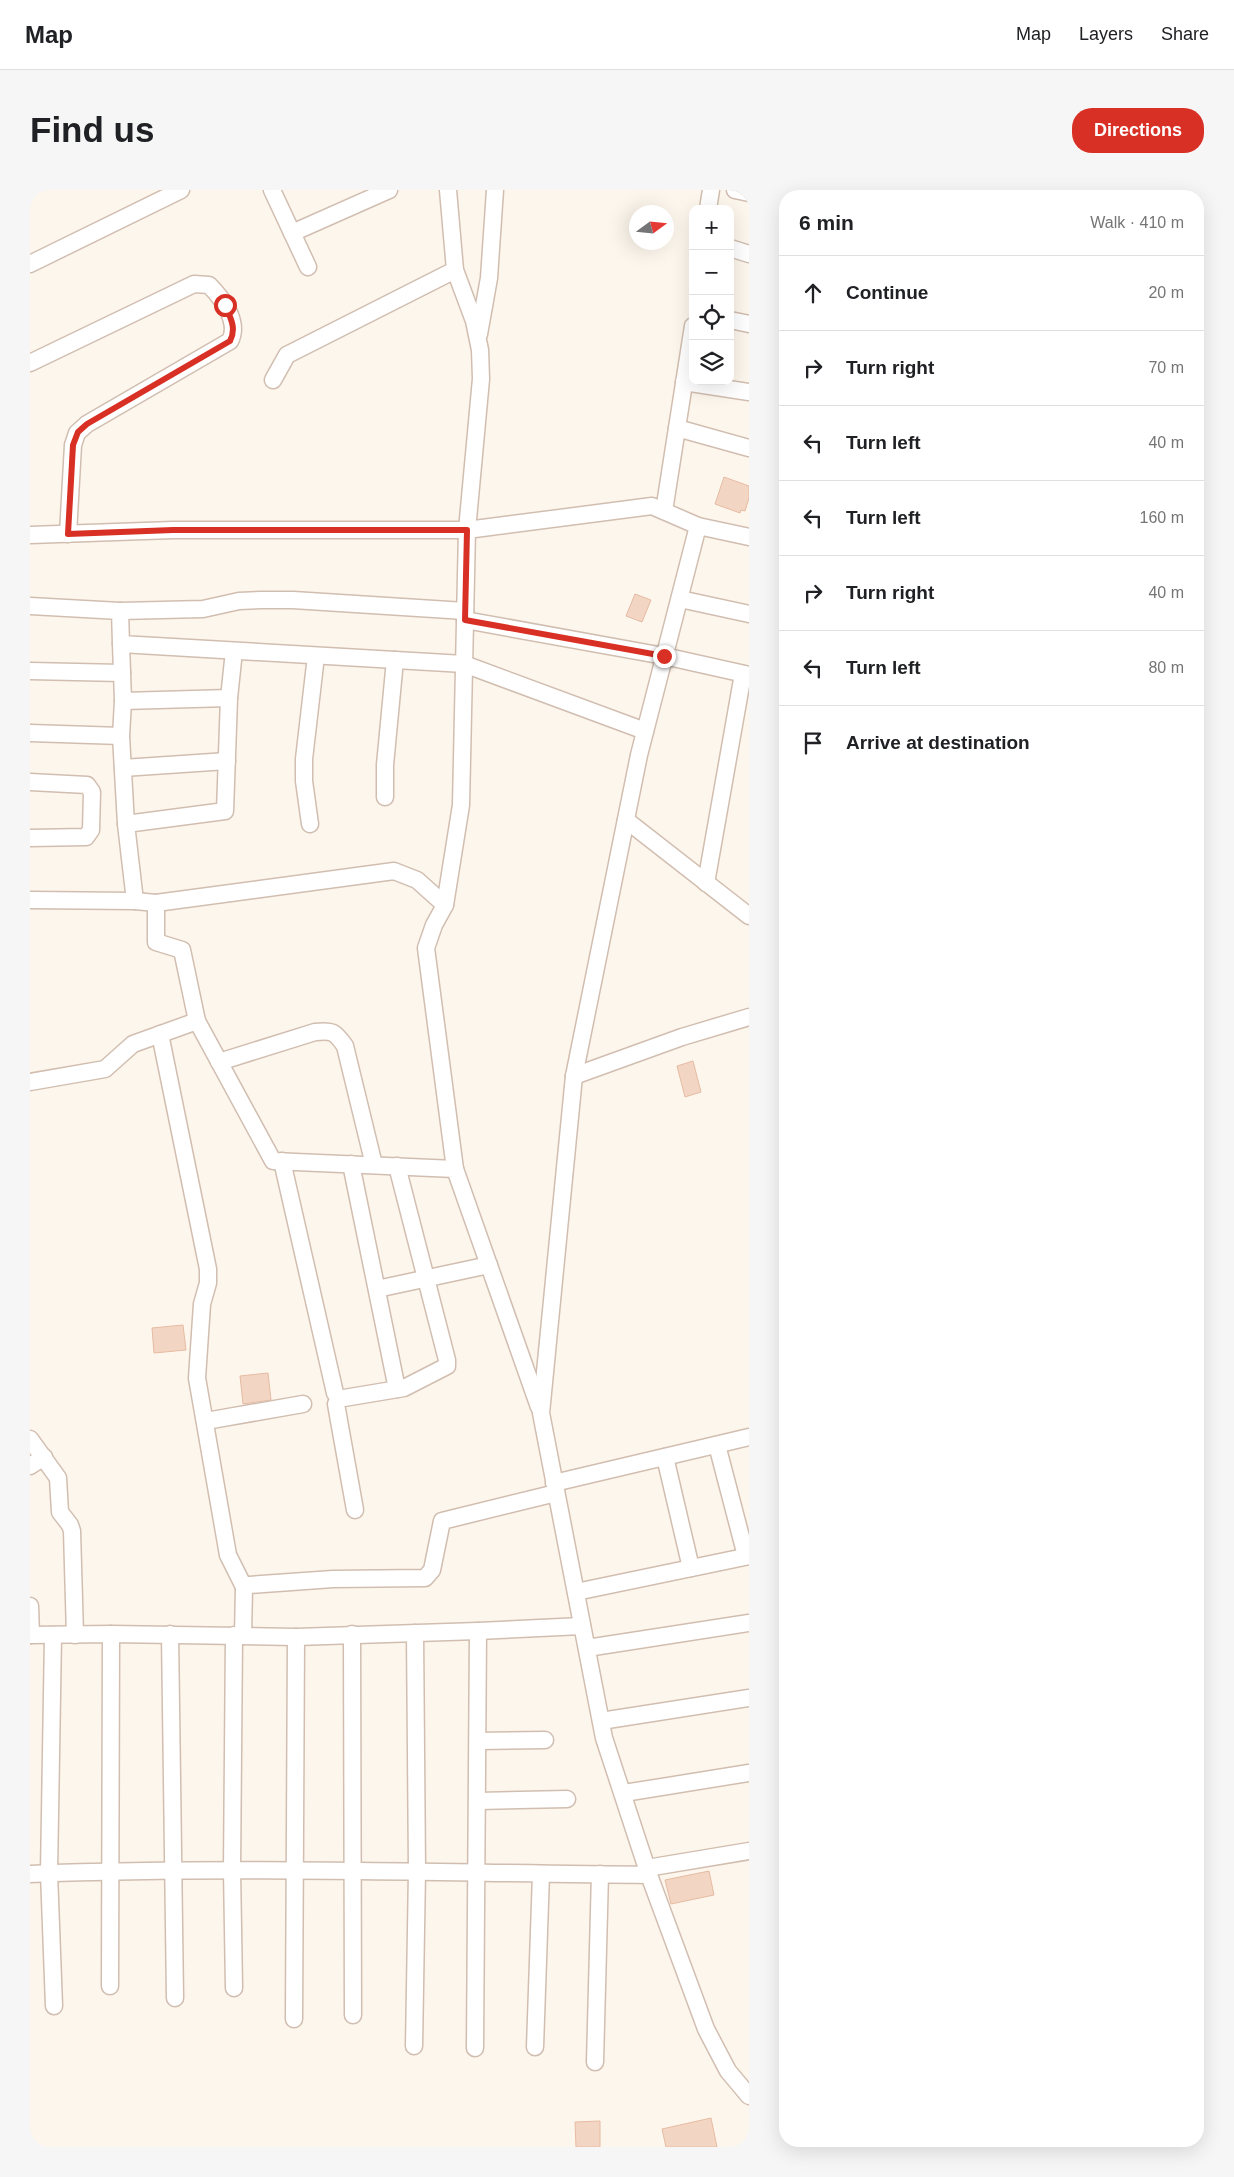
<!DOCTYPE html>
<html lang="en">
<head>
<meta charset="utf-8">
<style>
  :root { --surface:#fff; --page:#f6f6f6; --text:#202124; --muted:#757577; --line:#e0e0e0; --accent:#d93025 }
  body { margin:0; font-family:Helvetica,sans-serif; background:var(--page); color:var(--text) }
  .controls { position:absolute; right:15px; top:15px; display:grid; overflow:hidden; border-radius:10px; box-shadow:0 5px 20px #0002 }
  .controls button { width:45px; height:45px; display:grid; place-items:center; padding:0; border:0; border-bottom:1px solid var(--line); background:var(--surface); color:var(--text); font:25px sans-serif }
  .compass { position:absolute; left:599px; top:15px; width:45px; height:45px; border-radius:50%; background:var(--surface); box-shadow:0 5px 20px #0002; rotate:75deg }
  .stop { position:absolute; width:15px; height:15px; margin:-11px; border:4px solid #d93025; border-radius:50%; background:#fff }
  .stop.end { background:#d93025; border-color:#fff; box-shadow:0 1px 5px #0008 }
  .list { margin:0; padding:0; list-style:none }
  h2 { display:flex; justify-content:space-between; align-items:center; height:65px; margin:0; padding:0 20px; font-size:21px }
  h2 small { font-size:16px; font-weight:400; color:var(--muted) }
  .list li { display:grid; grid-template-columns:32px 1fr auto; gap:15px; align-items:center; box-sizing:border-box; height:75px; padding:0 20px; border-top:1px solid var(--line) }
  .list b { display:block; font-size:19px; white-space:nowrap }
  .list em { font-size:16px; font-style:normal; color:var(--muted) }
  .icon { flex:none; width:28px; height:28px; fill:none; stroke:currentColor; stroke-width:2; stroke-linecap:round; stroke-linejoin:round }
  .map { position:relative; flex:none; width:719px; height:1957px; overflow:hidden; border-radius:20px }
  header { display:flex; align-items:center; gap:30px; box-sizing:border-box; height:70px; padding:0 25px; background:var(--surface); border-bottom:1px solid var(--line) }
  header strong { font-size:24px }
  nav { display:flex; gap:28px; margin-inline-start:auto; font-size:18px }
  .intro { display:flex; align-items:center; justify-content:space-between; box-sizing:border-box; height:120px; padding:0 30px }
  h1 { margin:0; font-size:35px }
  .button { padding:12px 22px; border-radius:20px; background:var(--accent); color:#fff; font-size:18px; font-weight:700 }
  main { display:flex; gap:30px; padding:0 30px }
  aside { flex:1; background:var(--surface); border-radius:20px; box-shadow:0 5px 20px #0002 }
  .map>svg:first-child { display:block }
  .building { fill:#f3d5c3; stroke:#e6bba3 }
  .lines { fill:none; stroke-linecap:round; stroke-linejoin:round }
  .minor-casing { stroke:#d1beb0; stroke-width:19 }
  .minor { stroke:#fff; stroke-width:16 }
  .route { stroke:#d93025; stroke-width:6 }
</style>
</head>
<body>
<header>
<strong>Map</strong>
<nav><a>Map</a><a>Layers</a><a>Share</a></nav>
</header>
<div class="intro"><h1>Find us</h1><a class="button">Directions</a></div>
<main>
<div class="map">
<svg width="719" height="1957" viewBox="0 0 719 1957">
  <rect width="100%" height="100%" fill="#fdf6ec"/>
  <!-- building -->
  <g class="building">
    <path d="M694,287L719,296V308L715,321L711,320L710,323L685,314Z"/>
    <path d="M605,404L621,410L612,432L596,426Z"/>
    <path d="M663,871L671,902L655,907L647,876Z"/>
    <path d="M153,1135L156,1160L124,1163L122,1138Z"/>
    <path d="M238,1183L241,1210L213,1214L210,1186Z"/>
    <path d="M679,1681L684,1705L641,1714L635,1690Z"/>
    <path d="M681,1928L687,1957H636L632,1939Z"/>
    <path d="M570,1931V1957H546L545,1932Z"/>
  </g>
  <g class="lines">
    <defs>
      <g id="minor">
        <path d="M242,0L278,77"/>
        <path d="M418,0L425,80L444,131L450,160L451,189L437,340L431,615L415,715L404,735L396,758L425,979"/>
        <path d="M705,0L719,3"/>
        <path d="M678,19L681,0"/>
        <path d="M262,43L359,0"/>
        <path d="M700,58L719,64"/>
        <path d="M0,74L151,0"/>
        <path d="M700,130L719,134"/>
        <path d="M449,144L459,88L465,0"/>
        <path d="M0,173L164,94L179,95C192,108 210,132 200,151L57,234L47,243L43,255L38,344"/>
        <path d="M243,190L257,165L425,80"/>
        <path d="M654,192L719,202"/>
        <path d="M647,238L719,258"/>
        <path d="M634,321L663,136"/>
        <path d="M668,336L609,565L544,886L511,1223L574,1548L619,1685L676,1839L698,1881L719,1906"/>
        <path d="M0,345L143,340H437L622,316L668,336L719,347"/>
        <path d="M650,409L719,424"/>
        <path d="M0,416L90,421L91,454L434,474L615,541"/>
        <path d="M90,421L173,419L209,411L231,410H263L435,421"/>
        <path d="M435,430L634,466L719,485"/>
        <path d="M91,454L93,511L199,508L204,461"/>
        <path d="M0,481L92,483"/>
        <path d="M93,511L91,546L96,634"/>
        <path d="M0,543L91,546"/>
        <path d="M93,578L197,571"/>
        <path d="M0,592L57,595L62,602L61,640L56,647L0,648"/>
        <path d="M355,607V575L365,470"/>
        <path d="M596,630L719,726"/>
        <path d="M280,634L274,591V569L286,466"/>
        <path d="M676,693L713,484"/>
        <path d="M0,710L105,711"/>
        <path d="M126,713L105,711L96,634L195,621L199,508"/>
        <path d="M167,831L152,760L126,752V713L364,681L387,690L415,715"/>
        <path d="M130,844L178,1079V1093L172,1114L167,1188L198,1365L214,1397"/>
        <path d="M189,872L285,842C303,840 305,842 315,856L344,975"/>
        <path d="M544,886L652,847L719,827"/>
        <path d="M0,892L75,879L103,854L167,831L243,971L425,979L509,1217"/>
        <path d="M252,971L305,1203L309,1208H314L374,1198L417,1176V1170L367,976"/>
        <path d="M321,974L367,1199"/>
        <path d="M347,1099L459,1075"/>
        <path d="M309,1208L306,1214L325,1320"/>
        <path d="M176,1231L273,1214"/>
        <path d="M0,1249L28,1288L30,1322L40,1335L42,1341L45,1445"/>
        <path d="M687,1255L716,1366"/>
        <path d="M635,1267L661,1378"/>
        <path d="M0,1276L14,1267"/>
        <path d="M524,1293L719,1247"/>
        <path d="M546,1402L719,1366"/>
        <path d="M0,1416L1,1445"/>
        <path d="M140,1444L145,1808"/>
        <path d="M322,1444L323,1825"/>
        <path d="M0,1445L81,1444L266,1447L448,1441L552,1436"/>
        <path d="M23,1445L19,1683L24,1816"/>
        <path d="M204,1445L202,1680L204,1798"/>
        <path d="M213,1446L214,1397L219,1395L303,1389L395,1388L402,1380L412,1331L526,1303"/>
        <path d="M557,1458L719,1433"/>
        <path d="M571,1531L719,1508"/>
        <path d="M448,1551L515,1550"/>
        <path d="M594,1603L719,1583"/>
        <path d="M448,1611L537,1609"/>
        <path d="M617,1678L719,1661"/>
        <path d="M0,1684C206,1676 413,1683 619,1685"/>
        <path d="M80,1796L81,1444"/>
        <path d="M264,1829L266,1447"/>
        <path d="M384,1856L387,1681L385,1443"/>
        <path d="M505,1857L511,1684"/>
        <path d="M445,1858L448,1441"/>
        <path d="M565,1872L570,1684"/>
      </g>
    </defs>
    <!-- minor casing -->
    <use href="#minor" class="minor-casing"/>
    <!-- minor -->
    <use href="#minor" class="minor"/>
  </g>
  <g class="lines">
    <!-- route -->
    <path class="route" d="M195,115C200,127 207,138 200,151L57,234L48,242L43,255L38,344L143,340H437L435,430L634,466"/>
  </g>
</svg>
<div class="controls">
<button>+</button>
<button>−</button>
<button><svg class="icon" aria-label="locate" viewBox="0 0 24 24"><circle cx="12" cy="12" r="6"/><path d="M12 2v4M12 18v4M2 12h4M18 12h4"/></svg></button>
<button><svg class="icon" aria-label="layers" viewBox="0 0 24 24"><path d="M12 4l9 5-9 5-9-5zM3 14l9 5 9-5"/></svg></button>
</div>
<svg class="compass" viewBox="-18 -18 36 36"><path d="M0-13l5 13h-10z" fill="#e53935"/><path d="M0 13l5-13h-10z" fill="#757577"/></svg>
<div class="stop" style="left:195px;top:115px"></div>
<div class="stop end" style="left:634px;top:466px"></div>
</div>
<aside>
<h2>6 min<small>Walk · 410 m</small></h2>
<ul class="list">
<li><svg class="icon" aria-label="ahead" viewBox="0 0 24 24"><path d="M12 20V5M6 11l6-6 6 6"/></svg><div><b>Continue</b></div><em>20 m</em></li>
<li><svg class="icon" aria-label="right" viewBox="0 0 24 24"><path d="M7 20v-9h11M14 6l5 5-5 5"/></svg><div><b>Turn right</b></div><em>70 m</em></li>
<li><svg class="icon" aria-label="left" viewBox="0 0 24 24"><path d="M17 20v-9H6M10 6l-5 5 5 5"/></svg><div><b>Turn left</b></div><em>40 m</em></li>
<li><svg class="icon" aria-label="left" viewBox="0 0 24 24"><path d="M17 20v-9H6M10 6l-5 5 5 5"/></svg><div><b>Turn left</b></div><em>160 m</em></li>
<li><svg class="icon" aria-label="right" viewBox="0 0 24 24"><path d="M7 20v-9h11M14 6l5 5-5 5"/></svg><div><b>Turn right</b></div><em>40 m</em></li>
<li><svg class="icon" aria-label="left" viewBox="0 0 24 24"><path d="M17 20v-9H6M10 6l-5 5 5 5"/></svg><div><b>Turn left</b></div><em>80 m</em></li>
<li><svg class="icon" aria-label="arrive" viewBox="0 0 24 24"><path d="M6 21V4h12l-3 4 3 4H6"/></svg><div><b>Arrive at destination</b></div></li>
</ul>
</aside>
</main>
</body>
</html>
